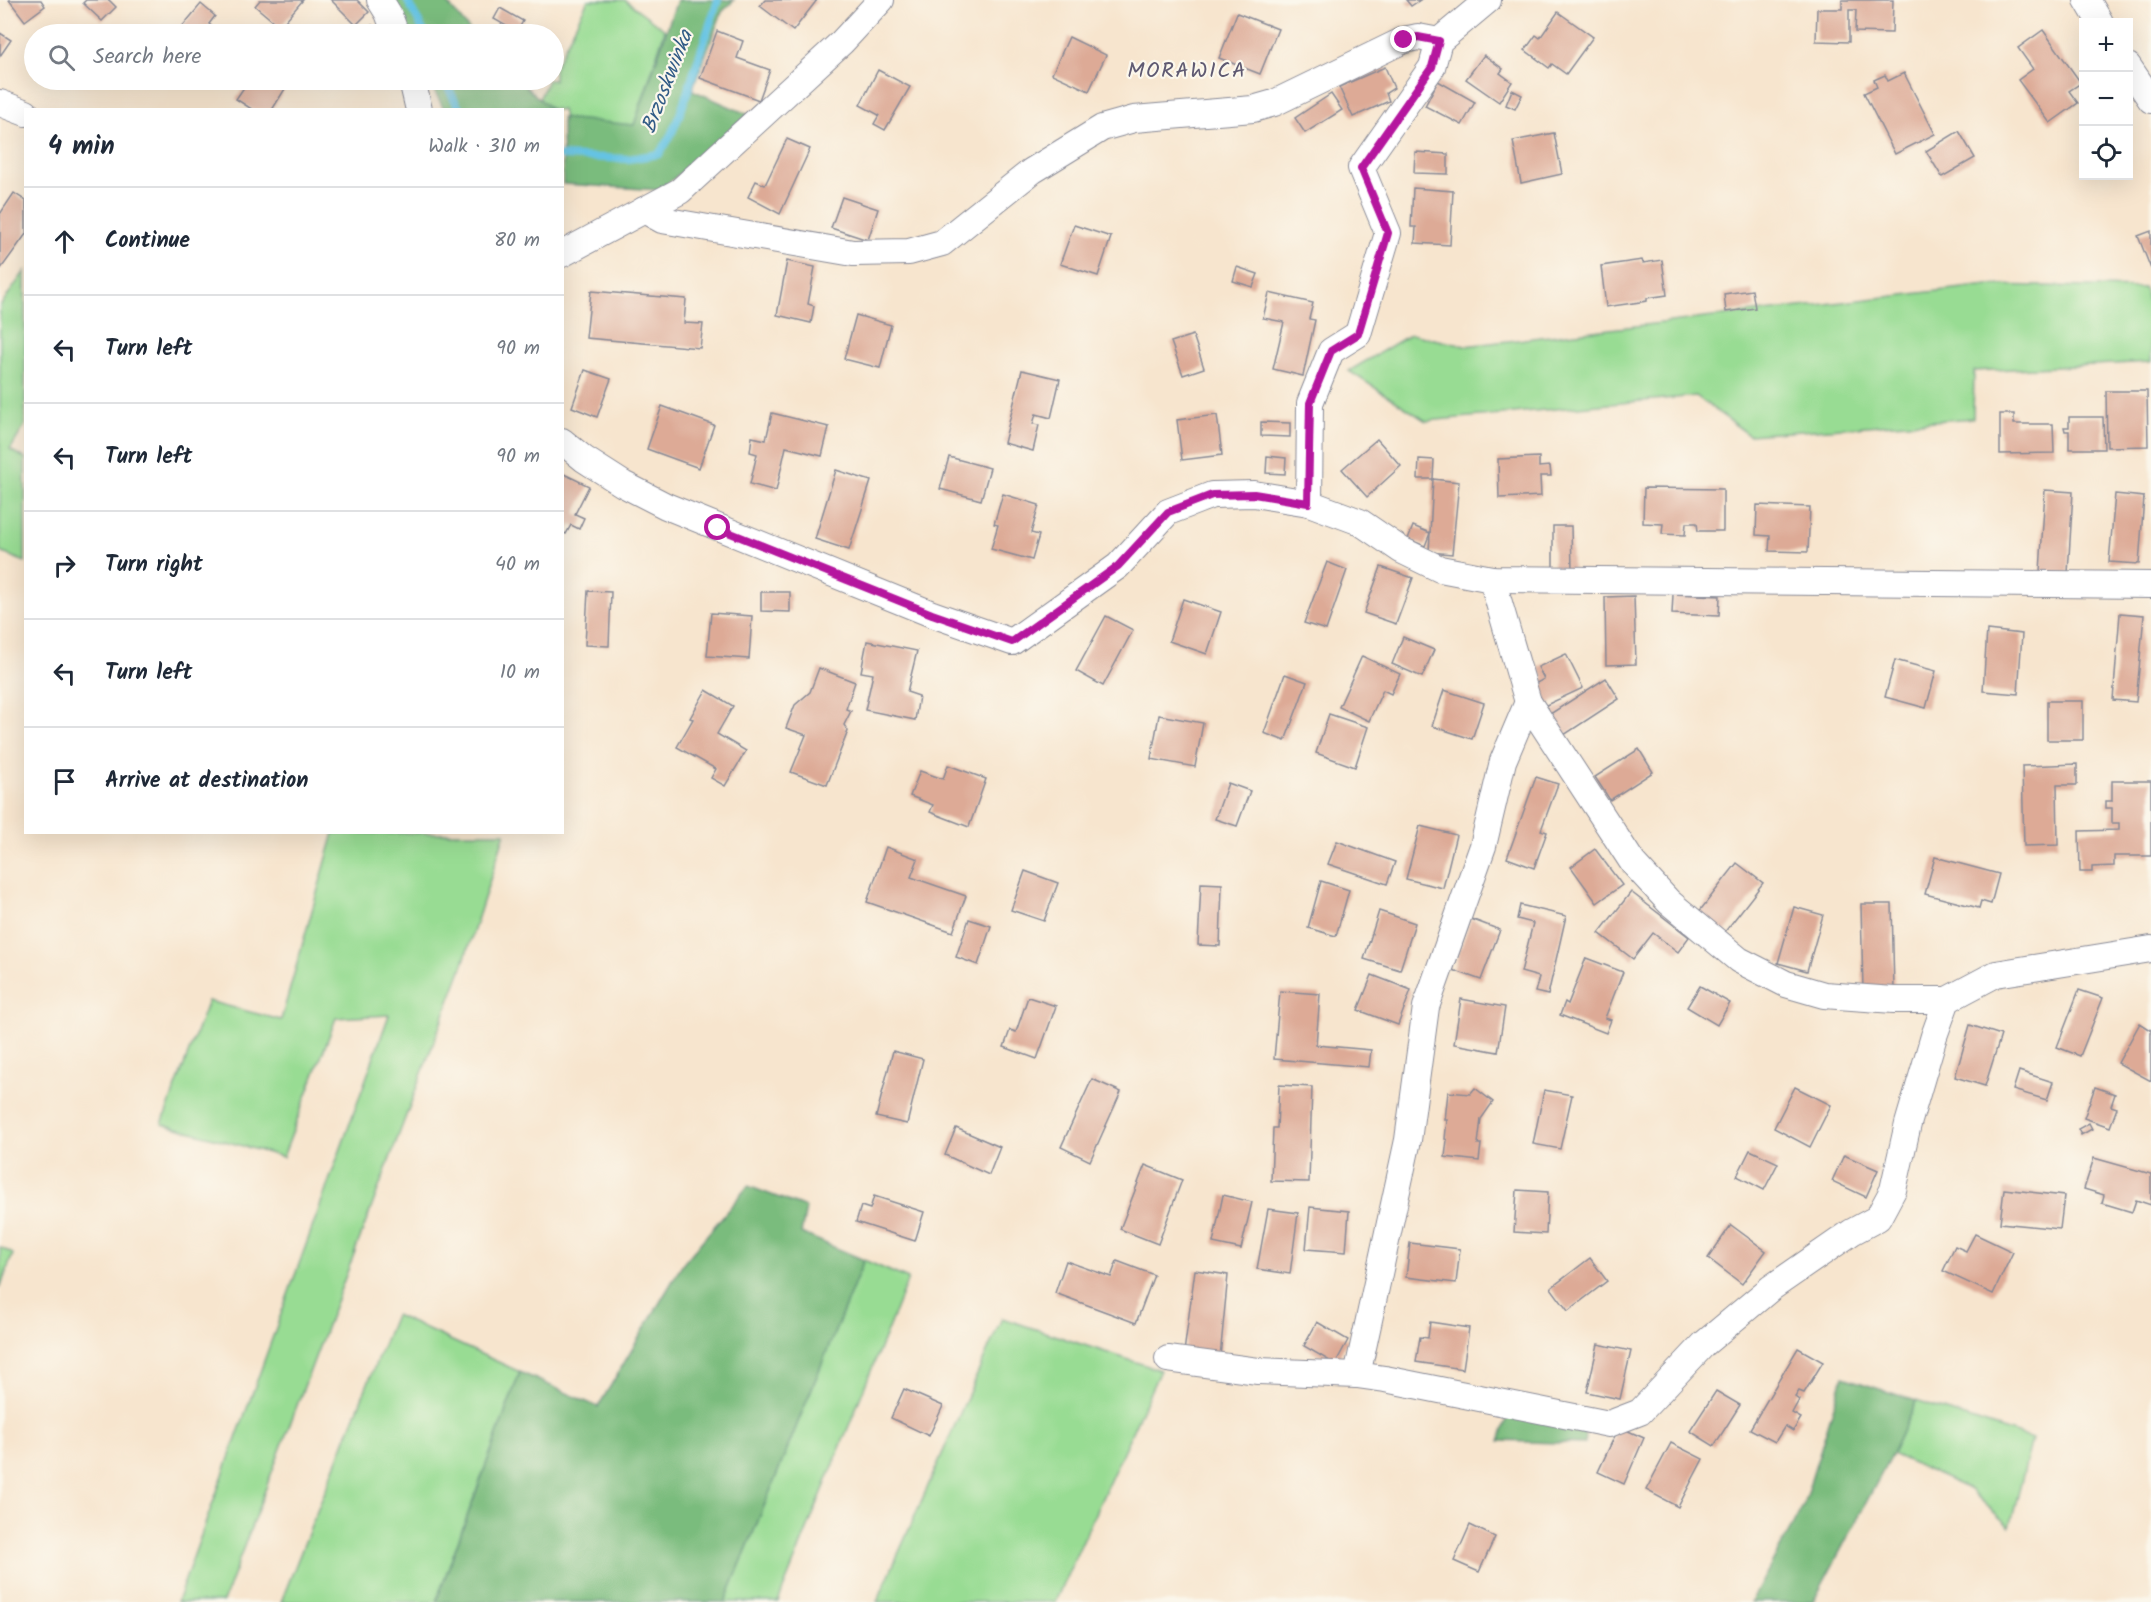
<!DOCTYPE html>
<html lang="en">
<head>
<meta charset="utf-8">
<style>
  :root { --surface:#fff; --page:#f2f2f3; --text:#1f2937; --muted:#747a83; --line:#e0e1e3 }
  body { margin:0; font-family:Kalam,sans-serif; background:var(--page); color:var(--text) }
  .controls { position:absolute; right:18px; top:18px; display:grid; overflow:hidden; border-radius:0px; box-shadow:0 6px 24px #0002 }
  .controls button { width:54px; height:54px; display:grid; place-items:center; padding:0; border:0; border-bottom:2px solid var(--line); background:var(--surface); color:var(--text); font:30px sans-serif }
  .stop { position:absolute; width:18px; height:18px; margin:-14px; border:4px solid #b5179e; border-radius:50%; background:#fff }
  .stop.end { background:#b5179e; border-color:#fff; box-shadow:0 2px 6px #0008 }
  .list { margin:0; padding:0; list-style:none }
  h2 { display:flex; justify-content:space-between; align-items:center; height:78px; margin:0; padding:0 24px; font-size:26px }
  h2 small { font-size:20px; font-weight:400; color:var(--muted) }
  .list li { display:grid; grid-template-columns:39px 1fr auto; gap:18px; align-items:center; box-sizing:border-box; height:108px; padding:0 24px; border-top:2px solid var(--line) }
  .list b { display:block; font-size:22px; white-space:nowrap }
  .list em { font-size:20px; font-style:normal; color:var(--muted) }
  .icon { flex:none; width:33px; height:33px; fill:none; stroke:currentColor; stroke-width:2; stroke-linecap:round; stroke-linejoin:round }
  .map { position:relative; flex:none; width:2151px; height:1602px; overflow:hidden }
  .search { position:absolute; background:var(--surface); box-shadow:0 6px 24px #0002; left:24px; top:24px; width:540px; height:66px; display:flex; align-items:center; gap:15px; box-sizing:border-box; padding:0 21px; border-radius:33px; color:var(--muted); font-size:22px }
  .panel { position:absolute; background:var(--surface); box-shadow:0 6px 24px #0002; left:24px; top:108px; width:540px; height:726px; border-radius:0px }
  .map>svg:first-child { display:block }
  .green { fill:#98dc93; stroke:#5a8678; stroke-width:1.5 }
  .forest { fill:#7abc7d; stroke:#4a766e; stroke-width:1.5 }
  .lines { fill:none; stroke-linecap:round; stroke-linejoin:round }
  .stream { stroke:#65c3e3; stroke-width:8 }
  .building { fill:#ddaa96 }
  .street-casing { stroke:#898a96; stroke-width:28 }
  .street { stroke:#fff; stroke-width:26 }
  .route { stroke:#b5179e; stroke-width:8 }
  .labels { text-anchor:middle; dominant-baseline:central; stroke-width:4.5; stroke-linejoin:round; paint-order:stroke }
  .water-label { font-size:21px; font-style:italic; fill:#315b86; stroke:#fbf7ec }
  .quarter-label { font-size:22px; letter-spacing:1.5px; fill:#5f5a72; stroke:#fbf7ec }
</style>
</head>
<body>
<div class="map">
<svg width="2151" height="1602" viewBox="0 0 2151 1602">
  <rect width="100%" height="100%" fill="#fbf7ec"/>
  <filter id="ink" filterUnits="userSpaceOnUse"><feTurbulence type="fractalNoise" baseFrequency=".0167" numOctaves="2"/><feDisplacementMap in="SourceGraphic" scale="12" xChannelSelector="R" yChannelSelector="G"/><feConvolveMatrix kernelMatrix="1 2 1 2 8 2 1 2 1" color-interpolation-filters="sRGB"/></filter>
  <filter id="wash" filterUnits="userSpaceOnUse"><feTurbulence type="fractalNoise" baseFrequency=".008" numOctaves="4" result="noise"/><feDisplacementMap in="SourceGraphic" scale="24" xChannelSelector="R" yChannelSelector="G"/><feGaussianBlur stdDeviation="1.35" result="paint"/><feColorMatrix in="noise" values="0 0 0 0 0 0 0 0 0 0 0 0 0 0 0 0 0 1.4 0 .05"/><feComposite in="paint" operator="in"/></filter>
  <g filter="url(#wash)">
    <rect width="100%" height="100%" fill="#f7e5ce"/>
    <!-- green -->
    <g class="green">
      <path d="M588,0H625L665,30L634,126L564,119L562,110L551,109L539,99L548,80H554V69Z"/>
      <path d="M25,271V425L10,450L25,458V562L0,552V306Z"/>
      <path d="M1989,285L2144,288L2151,313V362L1974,371L1973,418L1749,435L1696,396L1426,421L1349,371L1411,334L1465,346Z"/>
      <path d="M334,833H505L462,967L223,1602H177L389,1015L336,1018L283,1157L162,1124L208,1001L281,1020Z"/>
      <path d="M0,1247L13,1254L0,1288Z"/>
      <path d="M864,1260L908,1279L778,1602H725Z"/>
      <path d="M395,1315L520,1372L436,1602H281Z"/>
      <path d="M1002,1318L1160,1370L1055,1602H877Z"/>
      <path d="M1916,1401L2032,1439L2010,1527L1969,1489L1892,1454Z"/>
    </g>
    <!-- forest -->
    <g class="forest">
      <path d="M388,0H445L473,34H406Z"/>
      <path d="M677,0H734L722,12L692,90L749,115L660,190L563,184L562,118L634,125Z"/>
      <path d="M429,80H518L551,109H444Z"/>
      <path d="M748,1186L806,1208L801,1233L864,1260L725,1602H436L520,1372L598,1407L682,1265Z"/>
      <path d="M1843,1377L1916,1401L1892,1454L1813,1602H1751L1803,1506Z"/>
      <path d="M1510,1409L1584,1424L1585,1444L1500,1441Z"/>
    </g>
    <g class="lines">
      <!-- stream -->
      <g class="stream">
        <path d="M407,0L425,34"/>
        <path d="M444,80L460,110"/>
        <path d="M562,156L628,159L659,154L670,137L680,114L718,0"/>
      </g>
    </g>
    <g id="blocks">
      <!-- building -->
      <g class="building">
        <path d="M9,0H41L45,6L25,21Z"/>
        <path d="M86,0H109L116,7L102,21L83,3Z"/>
        <path d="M260,0H303L280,27L255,6Z"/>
        <path d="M331,0H357L369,12L356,25Z"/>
        <path d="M765,0H817L793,31L760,6Z"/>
        <path d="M1406,0H1420L1411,6Z"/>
        <path d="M1842,0H1893L1892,33L1855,32L1856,10H1849V42L1816,41L1817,9H1842Z"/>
        <path d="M201,4L215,16L209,24L221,34H176Z"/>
        <path d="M500,8L523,21L517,32L494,19Z"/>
        <path d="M1558,12L1593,37L1566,74L1552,64L1549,68L1525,50L1536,35L1540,38Z"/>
        <path d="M1237,13L1278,29L1260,74L1219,58Z"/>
        <path d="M372,25L377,32L375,34H359Z"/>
        <path d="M2043,30L2081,83L2069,91L2078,103L2050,123L2018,80L2033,69L2018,48Z"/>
        <path d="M717,31L743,41L737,58L770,70L759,100L700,78Z"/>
        <path d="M0,33L11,40L0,56Z"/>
        <path d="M1069,37L1106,55L1089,91L1052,74Z"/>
        <path d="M1484,55L1503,69L1500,73L1512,82L1499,102L1466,79Z"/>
        <path d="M1385,67L1394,88L1386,93L1389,101L1353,117L1339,87Z"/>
        <path d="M878,70L910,87L885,130L874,124L879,115L860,105Z"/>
        <path d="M1904,73L1935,134L1895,154L1864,93L1877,87L1874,80L1885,75L1888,81Z"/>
        <path d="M249,80H281L288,84L272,110H253L236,99Z"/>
        <path d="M1438,81L1475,102L1462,125L1425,106Z"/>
        <path d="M1512,90L1522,95L1515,109L1506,105Z"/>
        <path d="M1331,94L1342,110L1305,133L1295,118Z"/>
        <path d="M1959,131L1975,158L1942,177L1926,151Z"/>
        <path d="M1554,133L1562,174L1521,183L1513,141Z"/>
        <path d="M787,139L810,149L780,214L748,197L756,181L765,185Z"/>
        <path d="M1415,152L1448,154V174L1414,173Z"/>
        <path d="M1413,188L1453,191L1450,245L1415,243L1416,227H1411Z"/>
        <path d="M14,193L26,201V234L0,270V214Z"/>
        <path d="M842,197L878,209L868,240L831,228Z"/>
        <path d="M1074,225L1111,237L1098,276L1060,264Z"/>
        <path d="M2151,231V269L2138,236Z"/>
        <path d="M1642,260L1643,263L1662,260L1667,295L1647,298V301L1606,307L1601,266Z"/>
        <path d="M787,261L815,267L808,304L814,306L811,323L777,315Z"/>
        <path d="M1237,267L1258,274L1253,287L1233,281Z"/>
        <path d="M1752,290L1755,308L1726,312L1724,294Z"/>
        <path d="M591,291L686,299L684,323L703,324L700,348L586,338Z"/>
        <path d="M1269,293L1313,303L1309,319L1315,320L1303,376L1273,369L1284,322L1263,318Z"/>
        <path d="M856,315L891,325L880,368L844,359Z"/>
        <path d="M1193,335L1204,368L1183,375L1171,342Z"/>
        <path d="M585,370L611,379L597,417L572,407Z"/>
        <path d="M1022,370L1060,379L1051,418L1036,414L1033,424L1039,425L1033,451L1004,443Z"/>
        <path d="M2106,391H2147L2148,446L2107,447Z"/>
        <path d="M662,406L714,425L699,468L647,449Z"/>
        <path d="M772,413L829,427L822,456L786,447L776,491L750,484L757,454L750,452L752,437L766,440Z"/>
        <path d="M2000,414H2014V424H2053L2054,453L2000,454Z"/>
        <path d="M1217,415L1222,455L1182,460L1177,420Z"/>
        <path d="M2069,417H2103L2104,449H2069V431H2065L2064,427H2069Z"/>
        <path d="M1261,422L1290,423V437L1261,436Z"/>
        <path d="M1377,439L1401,466L1367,497L1342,469Z"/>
        <path d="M1267,456L1286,458L1285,474L1266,473Z"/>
        <path d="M949,457L990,468L981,500L940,489Z"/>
        <path d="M1539,457V467L1550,466L1551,476H1540L1541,496L1499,498L1498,459Z"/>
        <path d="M1419,459L1434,460L1433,479L1459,482L1452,554L1429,552L1433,479H1418Z"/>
        <path d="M836,470L871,481L849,550L815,539Z"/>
        <path d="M564,474L589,486L575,514L584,518L579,529L571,525L566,534L562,532V478Z"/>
        <path d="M1644,488L1723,489V531H1698L1697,523H1686L1685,535L1662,534L1663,524L1643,523Z"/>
        <path d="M2045,490L2073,492L2068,573L2040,572Z"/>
        <path d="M1003,494L1039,505L1031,533L1039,535L1032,560L991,549L998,525L994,524Z"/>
        <path d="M2115,494L2144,497L2139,564L2109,562Z"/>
        <path d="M1757,505L1810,507L1808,552L1769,551L1770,536L1756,535Z"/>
        <path d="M1413,526L1430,533L1425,546L1408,539Z"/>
        <path d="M1553,526H1571L1572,570H1553Z"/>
        <path d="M1327,562L1347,570L1326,630L1304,623Z"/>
        <path d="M1381,567L1413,578L1396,624L1364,613Z"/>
        <path d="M588,591L611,592L609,646L585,645Z"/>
        <path d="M761,592H790V612L761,611Z"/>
        <path d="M1673,594L1720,596L1719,616L1672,614Z"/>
        <path d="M1634,596L1636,664L1606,665L1605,597Z"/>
        <path d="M1183,599L1221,612L1207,654L1169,641Z"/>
        <path d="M711,613L752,616L749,659L707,656Z"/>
        <path d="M2120,613L2144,615L2136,702L2113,700Z"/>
        <path d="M1106,616L1133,630L1103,686L1076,671Z"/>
        <path d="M1987,630L2022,634L2018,694L1983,691Z"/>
        <path d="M1403,637L1434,650L1422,677L1392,664Z"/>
        <path d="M867,641L917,651L907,692L919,696L915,720L865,710L873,674L861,672Z"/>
        <path d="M1566,654L1583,688L1542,707L1531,686L1544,679L1538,667Z"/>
        <path d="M1362,656L1400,674L1391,694L1383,690L1369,721L1339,707Z"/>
        <path d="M1895,660L1936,671L1926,708L1885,697Z"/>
        <path d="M819,668L855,682L846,709L851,711L844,725L848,731L827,785L791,772L806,735L786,728L795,705L810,692Z"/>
        <path d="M1285,674L1307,682L1285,741L1264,733Z"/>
        <path d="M1606,678L1619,699L1561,737L1547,716Z"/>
        <path d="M706,690L733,706L717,734L746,751L725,786L711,778L716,769L677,747L693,719L690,718Z"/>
        <path d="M1444,690L1484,703L1472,739L1432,726Z"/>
        <rect x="2047" y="701" width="36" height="39"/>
        <path d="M1329,714L1368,727L1355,767L1316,753Z"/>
        <path d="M1159,715L1203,723L1195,767L1151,759Z"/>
        <path d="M1639,749L1653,772L1610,800L1595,777Z"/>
        <path d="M2077,764V785H2057L2058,845L2024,846L2022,766Z"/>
        <path d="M948,765L986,779L969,827L930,812L933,805L910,796L920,771L943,779Z"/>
        <path d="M1536,777L1558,784L1541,830L1547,832L1534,868L1507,858Z"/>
        <path d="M2112,781H2151V856H2114V866L2092,867V872H2080L2079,831L2119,830V823H2112V808H2106V801H2112Z"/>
        <path d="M1228,783L1250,791L1237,826L1215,819Z"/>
        <path d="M1420,826L1456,835L1443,888L1406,879Z"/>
        <path d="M1337,841L1395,862L1387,884L1328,864Z"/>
        <path d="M886,847L918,859L911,877L966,896L953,932L867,902Z"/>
        <path d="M1595,849L1622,885L1597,903L1571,867Z"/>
        <path d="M1935,857L1999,874L1991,904L1981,901L1979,908L1925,894Z"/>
        <path d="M1737,863L1763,883L1724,933L1698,913Z"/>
        <path d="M1025,871L1058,883L1044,921L1011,910Z"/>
        <path d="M1321,881L1349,890L1336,936L1308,928Z"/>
        <path d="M1201,883L1222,884L1220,946L1198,945Z"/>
        <path d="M1631,892L1689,937L1678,952L1653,933L1633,959L1599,933Z"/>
        <path d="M1861,904H1892L1894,990H1863Z"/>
        <path d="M1520,905L1566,916L1548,995L1535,992L1539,977L1521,972L1533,923L1517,919Z"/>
        <path d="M1794,907L1823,915L1807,971L1778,963Z"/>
        <path d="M1379,911L1415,923L1400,970L1364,959Z"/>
        <path d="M969,919L991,926L978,965L956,957Z"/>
        <path d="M1471,919L1500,930L1481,980L1453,970Z"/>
        <path d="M1586,958L1623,972L1605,1018L1611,1020L1606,1033L1560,1015L1565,1002L1568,1004Z"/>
        <path d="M1372,975L1411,990L1398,1025L1358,1010Z"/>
        <path d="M1700,986L1730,1003L1717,1025L1687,1007Z"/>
        <path d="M2079,990L2103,998L2080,1056L2057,1047Z"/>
        <path d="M1280,991L1320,994L1316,1045L1371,1050L1369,1067L1274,1059Z"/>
        <path d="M1028,997L1056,1006L1037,1059L1004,1047L1010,1030L1016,1032Z"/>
        <path d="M1461,999L1505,1007L1498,1052L1454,1044Z"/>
        <path d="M2140,1023L2151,1030V1081L2118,1063Z"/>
        <path d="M1970,1025L2001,1035L1985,1086L1955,1077Z"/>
        <path d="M893,1051L923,1059L907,1124L876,1117Z"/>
        <path d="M2019,1071L2053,1082L2047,1100L2013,1090Z"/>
        <path d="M1092,1079L1121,1092L1090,1161L1061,1147Z"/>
        <path d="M1279,1085L1312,1087L1309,1182L1271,1181L1273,1128H1277Z"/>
        <path d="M1795,1087L1831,1105L1810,1147L1774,1128Z"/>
        <path d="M2095,1087L2115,1094L2111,1106L2117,1108L2110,1127L2084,1118Z"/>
        <path d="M1475,1088L1493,1102L1481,1119L1478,1144H1481L1479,1161L1445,1157L1447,1140L1445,1139L1447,1120H1445L1448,1092L1470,1094Z"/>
        <path d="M1544,1090L1572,1095L1560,1149L1533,1144Z"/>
        <path d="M2089,1123L2092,1129L2081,1135L2078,1129Z"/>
        <path d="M956,1128L1000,1147L989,1175L945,1155Z"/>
        <path d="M1750,1150L1778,1163L1764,1190L1737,1176Z"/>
        <path d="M1844,1155L1878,1170L1866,1197L1832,1181Z"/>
        <path d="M2094,1158L2151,1174V1205L2136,1200L2132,1212L2102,1203L2104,1195L2084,1189Z"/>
        <path d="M1145,1165L1182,1180L1158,1244L1120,1229Z"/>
        <path d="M2004,1189L2064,1196L2060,1229L2000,1223Z"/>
        <path d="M1517,1190L1548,1192L1546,1234L1514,1232Z"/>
        <path d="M1223,1195L1252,1202L1241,1249L1213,1243Z"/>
        <path d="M874,1196L924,1212L915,1241L856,1222L861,1206L870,1209Z"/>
        <path d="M1310,1207L1349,1211L1346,1252L1306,1249Z"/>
        <path d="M1268,1209L1298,1213L1290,1274L1257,1269Z"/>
        <path d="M1731,1225L1766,1251L1742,1284L1708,1258Z"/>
        <path d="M1975,1234L2013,1252L1993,1294L1943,1271L1955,1246L1966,1251Z"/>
        <path d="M1410,1243L1460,1249L1456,1283L1406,1277Z"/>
        <path d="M1590,1258L1607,1281L1568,1311L1551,1288Z"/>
        <path d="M1066,1261L1111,1277L1117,1261L1154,1275L1136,1323L1055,1293Z"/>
        <path d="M1195,1270L1228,1275L1220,1357L1184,1352Z"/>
        <path d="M1317,1322L1348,1340L1335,1364L1304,1346Z"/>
        <path d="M1430,1322L1469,1328L1463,1369L1416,1362L1420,1337L1428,1338Z"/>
        <path d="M1598,1344L1631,1351L1620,1399L1587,1392Z"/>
        <path d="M1798,1348L1823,1362L1804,1393L1799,1391L1795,1397L1799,1400L1792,1413L1801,1418L1793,1431L1785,1426L1775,1442L1750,1429Z"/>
        <path d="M904,1389L943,1406L929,1436L891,1418Z"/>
        <path d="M1716,1391L1740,1405L1714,1446L1690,1431Z"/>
        <path d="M1619,1427L1644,1438L1624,1484L1598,1472Z"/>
        <path d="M1671,1443L1703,1459L1678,1507L1646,1490Z"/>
        <path d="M1470,1525L1495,1537L1479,1572L1454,1561Z"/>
      </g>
    </g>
  </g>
  <g filter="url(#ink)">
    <use href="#blocks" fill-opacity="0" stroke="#898a96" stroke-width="1.5"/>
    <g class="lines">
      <defs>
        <g id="street">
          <path d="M380,0L388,13L396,34"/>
          <path d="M2087,0L2100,22"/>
          <path d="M2128,66L2151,100"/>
          <path d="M412,80L419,110"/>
          <path d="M0,103L26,113"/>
          <path d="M644,210L662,220L853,253L909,252L942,243L1032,171L1102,128L1134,119L1253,109L1274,103L1404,40L1418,37L1439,41"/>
          <path d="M562,254L680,191L842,42L881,0"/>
          <path d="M562,441L584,459L623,484L666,506L932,614L1012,642L1118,566L1168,512L1212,495L1254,494L1309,503L1360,522L1401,550L1440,569L1492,579L2151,585"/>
          <path d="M1309,503L1310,403L1331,351L1358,334L1388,233L1361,168L1432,67L1439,41L1488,0"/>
          <path d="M1492,579L1528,702L1633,863L1669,902L1739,960L1786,984L1824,995L1894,1000H1947"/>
          <path d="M1168,1359L1258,1371L1357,1375L1385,1379L1609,1424L1640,1412L1704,1344L1771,1288L1852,1232L1878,1218L1893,1190L1908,1124L1934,1036L1947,1000L1996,974L2151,949"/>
          <path d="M1357,1375L1408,1140L1426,1007L1483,846L1503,761L1528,702"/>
        </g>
      </defs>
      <!-- street casing -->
      <use href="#street" class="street-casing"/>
      <!-- street -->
      <use href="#street" class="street"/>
    </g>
  </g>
  <g class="lines" filter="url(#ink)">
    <!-- route -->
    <path class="route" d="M718,528L932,614L1012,642L1118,566L1168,512L1212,495L1254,494L1308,503L1310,403L1331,351L1358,334L1388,233L1361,168L1432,67L1439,41L1418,37L1404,40"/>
  </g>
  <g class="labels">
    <!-- water labels -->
    <g class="water-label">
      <text transform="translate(668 82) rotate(-69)">Brzoskwinka</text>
    </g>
    <!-- quarter labels -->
    <g class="quarter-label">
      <text x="1187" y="71">MORAWICA</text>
    </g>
  </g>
</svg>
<div class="controls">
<button>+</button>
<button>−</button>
<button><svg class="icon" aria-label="locate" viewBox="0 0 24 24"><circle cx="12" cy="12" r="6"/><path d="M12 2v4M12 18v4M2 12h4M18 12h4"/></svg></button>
</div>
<div class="stop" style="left:718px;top:528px"></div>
<div class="stop end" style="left:1404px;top:40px"></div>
<div class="search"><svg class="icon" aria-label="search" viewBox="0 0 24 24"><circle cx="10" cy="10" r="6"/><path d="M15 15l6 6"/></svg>Search here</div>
<section class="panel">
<h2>4 min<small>Walk · 310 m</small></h2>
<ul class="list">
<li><svg class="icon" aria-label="ahead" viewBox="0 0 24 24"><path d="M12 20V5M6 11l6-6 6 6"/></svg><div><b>Continue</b></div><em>80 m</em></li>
<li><svg class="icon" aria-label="left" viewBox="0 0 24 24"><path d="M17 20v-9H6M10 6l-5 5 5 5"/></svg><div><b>Turn left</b></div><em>90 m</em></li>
<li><svg class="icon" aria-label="left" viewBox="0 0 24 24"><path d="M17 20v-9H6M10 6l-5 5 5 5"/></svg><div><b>Turn left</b></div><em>90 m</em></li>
<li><svg class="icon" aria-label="right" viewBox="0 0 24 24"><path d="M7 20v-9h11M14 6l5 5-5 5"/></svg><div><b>Turn right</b></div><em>40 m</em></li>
<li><svg class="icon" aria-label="left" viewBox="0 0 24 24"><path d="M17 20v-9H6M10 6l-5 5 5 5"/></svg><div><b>Turn left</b></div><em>10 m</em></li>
<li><svg class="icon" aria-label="arrive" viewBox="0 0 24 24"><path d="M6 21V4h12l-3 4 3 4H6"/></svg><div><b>Arrive at destination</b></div></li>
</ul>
</section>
</div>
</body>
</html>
